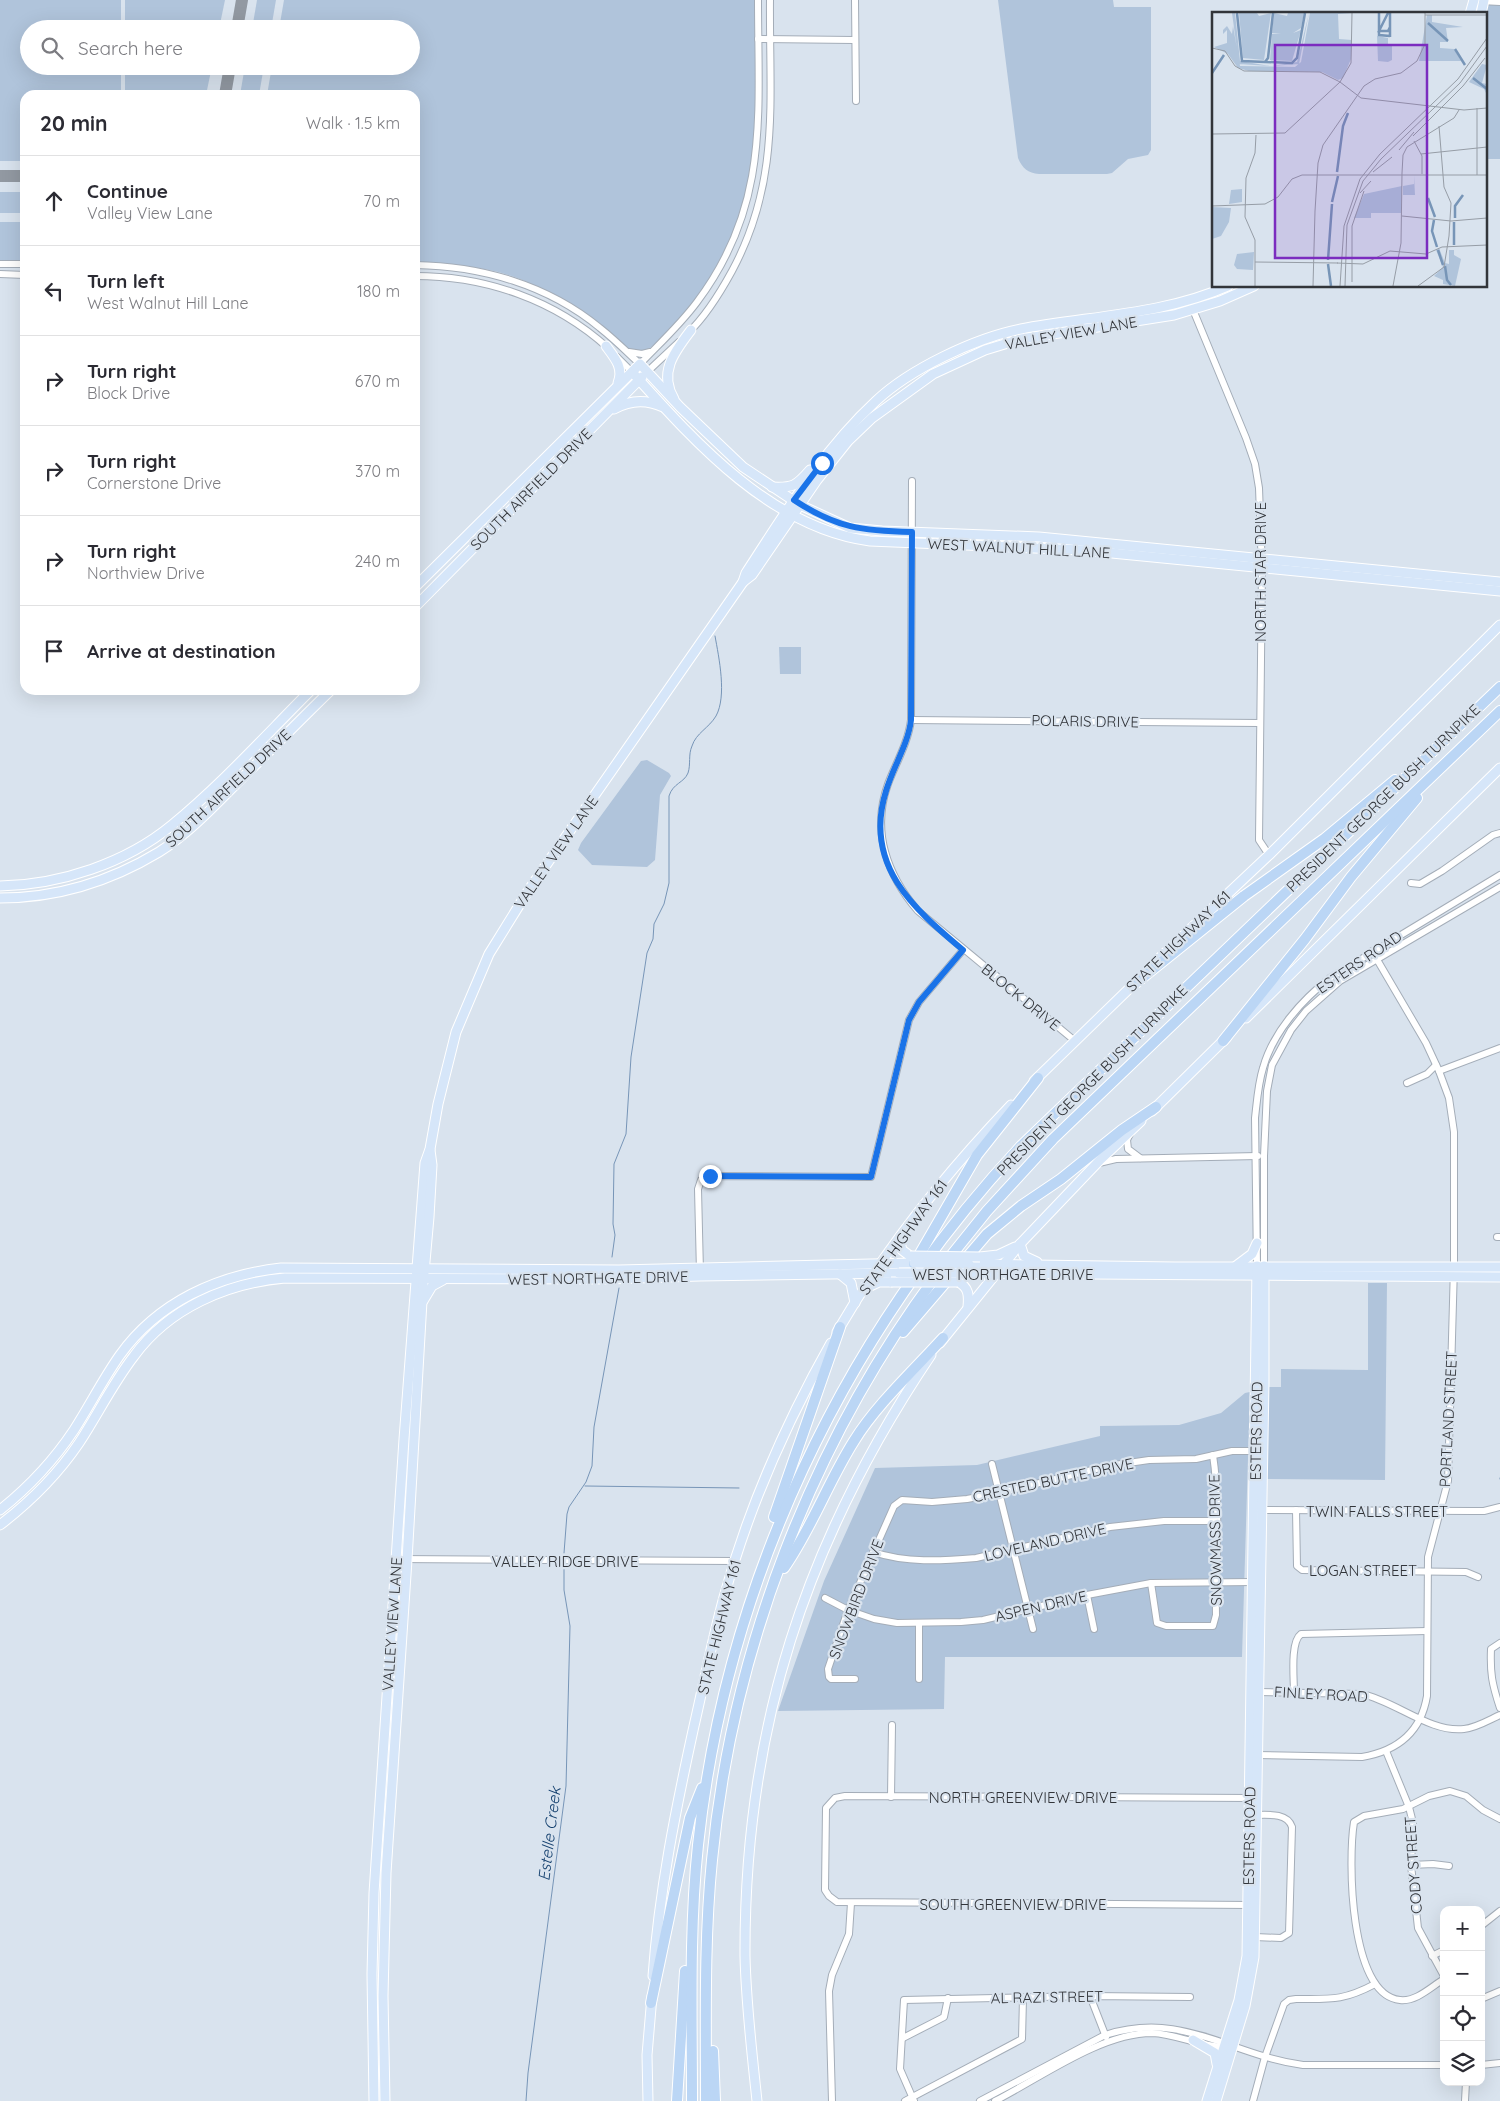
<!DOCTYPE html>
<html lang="en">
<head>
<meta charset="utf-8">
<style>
  :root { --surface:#fff; --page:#f7f7f7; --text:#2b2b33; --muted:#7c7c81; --line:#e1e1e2 }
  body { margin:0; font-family:Quicksand,sans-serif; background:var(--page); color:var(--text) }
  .controls { position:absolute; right:15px; bottom:15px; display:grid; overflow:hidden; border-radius:10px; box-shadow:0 5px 20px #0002 }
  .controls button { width:45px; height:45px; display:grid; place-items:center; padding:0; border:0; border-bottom:1px solid var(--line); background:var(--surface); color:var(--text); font:25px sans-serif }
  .stop { position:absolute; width:15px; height:15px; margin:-11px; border:4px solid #1a73e8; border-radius:50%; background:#fff }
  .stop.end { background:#1a73e8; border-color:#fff; box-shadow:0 1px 5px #0008 }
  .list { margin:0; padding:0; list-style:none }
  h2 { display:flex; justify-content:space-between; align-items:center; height:65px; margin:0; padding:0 20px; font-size:21px }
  h2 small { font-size:16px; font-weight:400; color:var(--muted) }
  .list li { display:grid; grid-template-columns:32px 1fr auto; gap:15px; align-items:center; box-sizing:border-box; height:90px; padding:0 20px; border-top:1px solid var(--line) }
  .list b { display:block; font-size:19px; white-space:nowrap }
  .list p { margin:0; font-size:16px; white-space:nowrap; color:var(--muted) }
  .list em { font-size:16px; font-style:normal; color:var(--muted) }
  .icon { flex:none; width:28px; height:28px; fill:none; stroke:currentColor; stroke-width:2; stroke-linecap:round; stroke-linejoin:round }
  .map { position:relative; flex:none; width:1500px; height:2101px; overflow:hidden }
  .search { position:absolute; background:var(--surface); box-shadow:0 5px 20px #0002; left:20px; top:20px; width:400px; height:55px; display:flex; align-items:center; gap:12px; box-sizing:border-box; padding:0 18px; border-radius:28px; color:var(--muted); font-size:19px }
  .panel { position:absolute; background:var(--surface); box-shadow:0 5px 20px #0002; left:20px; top:90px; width:400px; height:605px; border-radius:15px }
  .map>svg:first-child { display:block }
  .green { fill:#b0c4db }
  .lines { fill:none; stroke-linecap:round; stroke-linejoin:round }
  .stream { stroke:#7795b7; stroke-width:1 }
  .taxiway { stroke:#9299a2; stroke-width:12 }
  .minor-casing { stroke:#a4adb8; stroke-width:8 }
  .major-casing { stroke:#fff; stroke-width:11 }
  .highway-casing { stroke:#fff; stroke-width:12 }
  .minor { stroke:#fff; stroke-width:6 }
  .major { stroke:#d6e6f9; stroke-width:9 }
  .highway { stroke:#bbd6f5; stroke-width:10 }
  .major-bridge-casing { stroke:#fff; stroke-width:11; stroke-linecap:butt }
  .major-bridge { stroke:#d6e6f9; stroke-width:9 }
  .route { stroke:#1a73e8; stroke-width:6 }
  .labels { text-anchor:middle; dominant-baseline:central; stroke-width:4.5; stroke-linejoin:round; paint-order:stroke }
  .street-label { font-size:15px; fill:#32353a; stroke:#d9e3ee }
  .water-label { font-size:16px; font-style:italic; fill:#15416f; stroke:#d9e3ee }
  .inset-river { fill:none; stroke:#7795b7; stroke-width:2.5 }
  .inset-road { fill:none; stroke:#969da6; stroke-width:1 }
  .view { fill:#7b2cbf; fill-opacity:0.15; stroke:#7b2cbf; stroke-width:2.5 }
  .inset-edge { fill:none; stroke:#32353a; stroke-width:2.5 }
</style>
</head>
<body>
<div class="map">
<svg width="1500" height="2101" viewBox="0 0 1500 2101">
  <rect width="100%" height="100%" fill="#d9e3ee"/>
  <!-- green -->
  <g class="green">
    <path d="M0,0H121V29H29V66H121V95H25V161H0Z"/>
    <path d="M125,0H225L219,29H125Z"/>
    <path d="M257,0H276L271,29H252Z"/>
    <path d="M284,0H756C755,60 760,123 749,182C741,230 711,283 679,319C671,328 656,346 646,350C641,352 636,351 631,350C598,333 571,306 538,288C504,267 454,264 415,263V95H267L272,66H411V29H279Z"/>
    <path d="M998,0H1113L1114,7H1151V150L1148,155L1128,159L1112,173L1107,174H1039C1028,173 1022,168 1018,158Z"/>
    <path d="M1487,0H1500V159H1486V14H1484Z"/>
    <path d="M125,66H212L206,95H125Z"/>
    <path d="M245,66H264L259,95H240Z"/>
    <rect x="0" y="192" width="25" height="21"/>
    <rect x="0" y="222" width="25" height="39"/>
    <path d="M779,647H801V674H780Z"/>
    <path d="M647,760L669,773L671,776L660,795L655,860L647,867L592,865L578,850L581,843L641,761Z"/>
    <path d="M1368,1283H1387L1385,1480L1266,1479V1387H1281V1369L1368,1370Z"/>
    <path d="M1250,1392L1242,1657H945L944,1709L778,1711L824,1581L875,1468L977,1465L1100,1436V1426L1179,1425L1221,1413L1245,1393Z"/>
  </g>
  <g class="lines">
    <!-- stream -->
    <g class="stream">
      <path d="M612,1257L615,1235L613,1224L614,1164L626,1134L631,1057L647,953L653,939L654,924L664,904L669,883V796C673,783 684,783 688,773C691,764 688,755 692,746C696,733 709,728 716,716C727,696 719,658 715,636"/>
      <path d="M1500,1478V1479"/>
      <path d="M585,1486L739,1488"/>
      <path d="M564,1553L567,1514L569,1507L586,1482L592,1466L594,1427L619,1288"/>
      <path d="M526,2101L528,2073L566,1786L570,1626L564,1590V1568"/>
    </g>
    <!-- taxiway -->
    <g class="taxiway">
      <path d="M237,29L242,0"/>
      <path d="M225,95L230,66"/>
      <path d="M0,176H25"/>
    </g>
    <defs>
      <g id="minor">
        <path d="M855,0L856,101"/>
        <path d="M1481,1L1500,2"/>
        <path d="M758,39L854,40"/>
        <path d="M0,264H25"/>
        <path d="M415,265C482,266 548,285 600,328C614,339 627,352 640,364C659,344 680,325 697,302C770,205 758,114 758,0"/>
        <path d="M0,274L25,275"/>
        <path d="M415,276C486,276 555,300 608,348"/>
        <path d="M1189,300L1246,438L1255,464L1259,488L1262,569L1259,840L1269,855"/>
        <path d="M688,333C706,316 720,293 732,271C781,180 769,99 770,0"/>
        <path d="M629,352L642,354L650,352"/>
        <path d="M617,357L632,372"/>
        <path d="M647,372L679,342"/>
        <path d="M912,481L911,720C908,743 896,763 888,784C871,831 887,875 918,911L1075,1041"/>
        <path d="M911,720L1260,723"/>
        <path d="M1411,883L1420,884L1442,871L1493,835L1500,833"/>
        <path d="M1439,1071L1500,1048"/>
        <path d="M1407,1083L1427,1074L1436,1065"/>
        <path d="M1131,1132L1127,1140L1128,1149L1140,1158"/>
        <path d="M1099,1163L1116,1159L1258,1156"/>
        <path d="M1497,1237H1500"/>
        <path d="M1257,1266L1255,1118C1257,1101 1258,1084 1263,1068C1273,1032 1302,1000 1330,978L1500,875"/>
        <path d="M1264,1266V1156L1267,1091L1272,1065L1291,1030L1306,1011L1340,981L1500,887"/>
        <path d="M700,1272L698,1189L701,1180L710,1176L871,1177L909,1020L919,1002L963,950"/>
        <path d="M992,1464L1033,1629"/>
        <path d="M1259,1510L1471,1511H1484L1500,1507"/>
        <path d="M1296,1510L1297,1566L1302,1570L1466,1572L1478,1577"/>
        <path d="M873,1552C906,1563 941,1561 976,1558L1110,1527L1164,1521H1217"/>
        <path d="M396,1559L734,1561"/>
        <path d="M1151,1583L1157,1623L1166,1626H1213L1216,1615C1215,1562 1221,1508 1213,1455"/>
        <path d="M1087,1595L1094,1629"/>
        <path d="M825,1598L848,1610L874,1619L897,1623L961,1622L983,1620L1087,1595L1151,1583L1254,1582"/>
        <path d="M1500,1643L1491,1649C1490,1673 1492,1684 1500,1708"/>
        <path d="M855,1679H831L829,1677L828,1669L848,1610L894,1506L902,1500L932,1502L967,1499L999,1493L1108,1466L1149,1460L1196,1459L1232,1451H1257"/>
        <path d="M919,1679V1623"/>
        <path d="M1256,1692L1362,1694C1395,1701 1430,1733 1464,1729C1476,1728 1489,1720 1500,1715"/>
        <path d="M1294,1693C1294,1678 1290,1642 1301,1634L1427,1631"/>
        <path d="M1386,1751L1409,1807L1413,1823L1411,1865L1418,1928L1444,1976"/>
        <path d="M1255,1755L1362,1757C1397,1751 1421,1732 1427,1696L1428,1557L1448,1481L1454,1266V1132L1449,1098L1439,1071L1426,1043L1372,951"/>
        <path d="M891,1797L892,1725"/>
        <path d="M1253,1815C1266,1815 1287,1812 1292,1827L1289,1933L1281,1938L1255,1937"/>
        <path d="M1411,1865L1433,1864L1449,1866"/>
        <path d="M1251,1905L837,1902L829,1896L825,1890L826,1808L835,1798L845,1796L1253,1798"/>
        <path d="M1481,1926L1500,1911"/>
        <path d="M1432,1956L1444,1950"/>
        <path d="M1444,1979C1431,1987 1416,2002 1400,2000C1349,1995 1348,1859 1354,1822L1364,1816L1403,1809L1429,1796L1450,1791L1466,1796L1483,1810L1500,1819"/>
        <path d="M1090,1996L1106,2037"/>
        <path d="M1481,1999L1500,1991"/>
        <path d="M903,2038L944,2017L948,1998"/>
        <path d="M1481,2065L1500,2063"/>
        <path d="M832,2101L829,1991L832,1975L849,1934L851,1903"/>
        <path d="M905,2101L1022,2039L1023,1998"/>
        <path d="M914,2101L900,2069L904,2000L1090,1996L1190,1997"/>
        <path d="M980,2101L1105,2035C1183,2010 1229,2055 1303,2065H1444"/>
        <path d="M995,2101C1040,2078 1101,2033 1152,2033C1177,2034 1204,2048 1227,2047"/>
        <path d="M1253,2101L1265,2057L1284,2004L1289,2000L1296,1999C1331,1999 1343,2001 1375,1984"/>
        <path d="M1465,2101L1466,2082"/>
      </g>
      <g id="major">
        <path d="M1470,14L1474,0"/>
        <path d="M1481,14L1484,0"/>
        <path d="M606,346C615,358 624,368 618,383"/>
        <path d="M632,372C695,442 771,528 870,541L1081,550L1500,591"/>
        <path d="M674,399C658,372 675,351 691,330"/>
        <path d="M614,409C630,400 646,399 663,407"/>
        <path d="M772,487C793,488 796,486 810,470"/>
        <path d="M743,582L746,573C785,513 823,450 876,401C910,369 975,338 1021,329C1089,316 1163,315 1228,286"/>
        <path d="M415,587L640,364L680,407L743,467L800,505L850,528L882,531L1039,537L1500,582"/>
        <path d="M415,607L642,377"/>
        <path d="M0,886C60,885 126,863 172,825C222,784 266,735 311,690"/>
        <path d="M0,898C56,898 111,881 159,852C189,833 214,806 239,781C270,751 300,720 331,690"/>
        <path d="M1150,967L1269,855L1500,625"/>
        <path d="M1246,1018L1500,768"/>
        <path d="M1034,1081L1136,982"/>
        <path d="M1152,1111L1227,1037"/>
        <path d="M902,1235L900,1242L902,1250L910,1256"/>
        <path d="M1020,1244L1024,1256L1037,1262"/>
        <path d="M980,1257L998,1255L1015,1247"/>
        <path d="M969,1264L1175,1267H1500"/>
        <path d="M1236,1266L1252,1254L1257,1243"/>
        <path d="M963,1273L1500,1277"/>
        <path d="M840,1274L851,1283L855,1303"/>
        <path d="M958,1282C969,1287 969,1296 968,1307"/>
        <path d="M864,1289L879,1282H891"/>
        <path d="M423,1301L432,1286L443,1280"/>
        <path d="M837,1332C885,1249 945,1174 1011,1105"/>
        <path d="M940,1343L1020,1244L1101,1159L1141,1121"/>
        <path d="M0,1510C29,1487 54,1460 74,1430C90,1405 103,1379 120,1355C158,1302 218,1275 281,1268L619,1270L914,1263"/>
        <path d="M0,1525C30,1502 58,1474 79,1443C98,1414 113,1383 134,1356C169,1308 227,1283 285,1278L608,1279L700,1276L899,1273"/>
        <path d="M653,1976C659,1892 676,1808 694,1726C704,1683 712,1640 724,1597C748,1509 786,1423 831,1343"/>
        <path d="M1193,2040L1215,2053L1217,2064"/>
        <path d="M374,2101L372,1974L374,1893L404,1439L425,1163L430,1149L438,1104L456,1032L489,954L528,891L743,582L752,575L817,480L848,441L872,418L933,374L985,350L1021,339L1174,315L1220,301L1254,286"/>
        <path d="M385,2101L383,1996L386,1873L407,1560L423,1284L429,1217L432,1165L430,1150"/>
        <path d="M648,2101L647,2055L652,1996"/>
        <path d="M757,2101C752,2053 746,2004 745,1956C744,1730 805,1542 931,1355"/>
        <path d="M1207,2101L1239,2000L1247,1956L1257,1266"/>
        <path d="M1216,2101L1245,2006L1254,1957L1264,1383V1266"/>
      </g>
      <g id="highway">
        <path d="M1132,986L1244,896L1324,839L1395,780"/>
        <path d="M1223,1041L1305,939L1351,877L1417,798"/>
        <path d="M946,1262L987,1211L1053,1139L1500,711"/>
        <path d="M914,1264L977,1155L1038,1078"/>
        <path d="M903,1332L987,1234L1021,1206L1061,1179L1122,1130L1156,1107"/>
        <path d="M774,1517L840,1327"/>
        <path d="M784,1568C812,1528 828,1482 854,1441C876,1405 914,1370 943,1338"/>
        <path d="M651,2003L690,1818L702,1788"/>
        <path d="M713,2051L715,2101"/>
        <path d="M677,2101L685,1971"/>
        <path d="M692,2101C692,2016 689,1930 698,1845C726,1583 842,1338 1021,1146L1500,687"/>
        <path d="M706,2101C706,2021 704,1940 712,1860C732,1651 811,1444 936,1276"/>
      </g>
    </defs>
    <!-- minor casing -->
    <use href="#minor" class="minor-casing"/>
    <!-- major casing -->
    <use href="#major" class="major-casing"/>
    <!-- highway casing -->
    <use href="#highway" class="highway-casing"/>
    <!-- minor -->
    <use href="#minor" class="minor"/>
    <!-- major -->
    <use href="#major" class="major"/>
    <!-- highway -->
    <use href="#highway" class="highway"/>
    <defs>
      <g id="major-bridge">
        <path d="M910,1256L980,1257"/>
        <path d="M914,1263L969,1264"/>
        <path d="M899,1273H963"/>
        <path d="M891,1282H958"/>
      </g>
    </defs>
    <!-- major-bridge casing -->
    <use href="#major-bridge" class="major-bridge-casing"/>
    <!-- major-bridge -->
    <use href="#major-bridge" class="major-bridge"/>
  </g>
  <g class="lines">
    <!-- route -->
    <path class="route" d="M710,1176L871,1177L909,1020L919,1002L963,950C913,908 863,865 886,791C893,767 908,745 911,720L912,532C863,531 836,528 794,500L822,463"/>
  </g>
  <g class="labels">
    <!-- street labels -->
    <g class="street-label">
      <text transform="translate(1071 333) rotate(-10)">VALLEY VIEW LANE</text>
      <text transform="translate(531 489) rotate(-45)">SOUTH AIRFIELD DRIVE</text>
      <text transform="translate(1019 548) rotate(3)">WEST WALNUT HILL LANE</text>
      <text transform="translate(1260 572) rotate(-90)">NORTH STAR DRIVE</text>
      <text transform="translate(1085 721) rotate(1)">POLARIS DRIVE</text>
      <text transform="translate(228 788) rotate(-43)">SOUTH AIRFIELD DRIVE</text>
      <text transform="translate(1383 798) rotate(-44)">PRESIDENT GEORGE BUSH TURNPIKE</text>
      <text transform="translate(556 852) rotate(-55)">VALLEY VIEW LANE</text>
      <text transform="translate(1178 941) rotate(-44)">STATE HIGHWAY 161</text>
      <text transform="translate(1359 962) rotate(-34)">ESTERS ROAD</text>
      <text transform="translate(1021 997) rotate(39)">BLOCK DRIVE</text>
      <text transform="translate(1092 1080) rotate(-45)">PRESIDENT GEORGE BUSH TURNPIKE</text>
      <text transform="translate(903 1237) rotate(-54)">STATE HIGHWAY 161</text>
      <text x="1003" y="1274">WEST NORTHGATE DRIVE</text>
      <text transform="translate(598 1278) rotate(-1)">WEST NORTHGATE DRIVE</text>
      <text transform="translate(1448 1419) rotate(-87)">PORTLAND STREET</text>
      <text transform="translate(1256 1431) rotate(-89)">ESTERS ROAD</text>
      <text transform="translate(1053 1480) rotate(-12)">CRESTED BUTTE DRIVE</text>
      <text x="1377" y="1511">TWIN FALLS STREET</text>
      <text transform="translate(1215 1540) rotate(-91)">SNOWMASS DRIVE</text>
      <text transform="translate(1045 1542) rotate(-13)">LOVELAND DRIVE</text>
      <text x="565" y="1561">VALLEY RIDGE DRIVE</text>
      <text x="1363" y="1570">LOGAN STREET</text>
      <text transform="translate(856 1599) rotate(-69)">SNOWBIRD DRIVE</text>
      <text transform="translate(1041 1606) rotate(-13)">ASPEN DRIVE</text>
      <text transform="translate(392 1624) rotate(-86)">VALLEY VIEW LANE</text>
      <text transform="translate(719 1627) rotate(-76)">STATE HIGHWAY 161</text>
      <text transform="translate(1321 1694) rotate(3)">FINLEY ROAD</text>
      <text x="1023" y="1797">NORTH GREENVIEW DRIVE</text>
      <text transform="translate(1249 1836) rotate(-89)">ESTERS ROAD</text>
      <text transform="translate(1413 1865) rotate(-94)">CODY STREET</text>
      <text x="1013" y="1904">SOUTH GREENVIEW DRIVE</text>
      <text transform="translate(1047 1997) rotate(-1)">AL RAZI STREET</text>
    </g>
    <!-- water labels -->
    <g class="water-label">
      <text transform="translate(549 1834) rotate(-83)">Estelle Creek</text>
    </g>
  </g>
  <!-- overview -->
  <g transform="translate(1212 12)">
    <rect width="275" height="275" fill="#d9e3ee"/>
    <path d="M20,1H23L28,49L58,54L27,52ZM27,1H45L47,4L59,1L52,48L31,46ZM62,1L75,4L76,1H92L89,16L81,21L89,18L80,49L58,48L60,22L69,21H60ZM97,1L87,52L60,54L85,50ZM98,1H140L126,2L127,27L140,28L139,47L131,66L126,68L110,60L37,59L26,56L16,42L2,35L15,31V18L11,22V18L15,14L20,22L21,14L28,54L83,55L89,50ZM215,3H220V10L251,15L234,16L236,30H228V36L242,37L249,49H207ZM165,24L176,26V33L180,34V48L176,50L166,49ZM270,52L275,53L270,71L275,72V83L272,77L257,70ZM202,163L203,183H191V174L202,172ZM190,174L189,201H159V206H142L152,182ZM30,177V190L17,192L19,178ZM0,195L19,196L17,210L9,224L0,227ZM227,236L233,251L237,252V238H242V243L249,247L243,274L231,272V268L222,264L231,255L224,238ZM42,240L41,258L25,257L22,253L25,242Z" fill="#b0c4db"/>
    <path class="inset-river" d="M25,1L30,49L80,51L85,46L93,1M167,1V23L178,24M176,1L167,19H176L178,15M216,11L236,29M178,25V1M243,37L253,53M53,50L56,46L61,1M0,61L12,43M261,66L275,77M125,160L131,114L136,101M216,186L223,205M120,190L126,164M243,206V194L251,183M222,208L220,219L225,235M242,233V210M226,238L231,253M116,248L120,192M116,252L119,274M233,254L235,268L239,273"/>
    <path class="inset-road" d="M213,3H275M0,36L13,39L23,54L32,59L108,60L128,70L139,51L140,1M265,96V163M0,122L73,121L128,70L149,86L252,98L275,96M201,124L251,74L273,46M202,129L210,144V162M187,138L202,120M209,142L275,135M161,160L180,145M190,161L191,143L195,135L242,106L247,98M148,181L159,169M0,194L53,192L66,185L80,167L90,163H275M190,204L239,209L275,206M43,250L126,251M125,251L151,252L178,239L214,242L230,235L275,233M140,270V214L152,179M43,274V228L33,205L34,166L43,141L44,123M101,274L103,199L106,151L111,133L152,74L163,67L189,61L205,49L213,32V1M128,274L132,214L148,167L168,142L246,67L275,26M133,274L135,213L151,169L169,147L248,71L275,34M181,274L189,231L190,161M206,274L232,255L237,224L239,191L232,175L227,114"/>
    <path class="view" d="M63,33H215V246H63Z"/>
    <rect width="275" height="275" class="inset-edge"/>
  </g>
</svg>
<div class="controls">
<button>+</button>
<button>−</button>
<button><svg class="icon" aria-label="locate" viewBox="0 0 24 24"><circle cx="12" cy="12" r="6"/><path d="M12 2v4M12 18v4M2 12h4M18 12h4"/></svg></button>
<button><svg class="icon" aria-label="layers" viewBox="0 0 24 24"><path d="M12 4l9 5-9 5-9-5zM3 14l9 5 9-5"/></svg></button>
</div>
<div class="stop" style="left:822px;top:463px"></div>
<div class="stop end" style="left:710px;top:1176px"></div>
<div class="search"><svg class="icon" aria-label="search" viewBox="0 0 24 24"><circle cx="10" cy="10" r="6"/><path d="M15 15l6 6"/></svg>Search here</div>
<section class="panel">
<h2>20 min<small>Walk · 1.5 km</small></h2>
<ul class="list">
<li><svg class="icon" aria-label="ahead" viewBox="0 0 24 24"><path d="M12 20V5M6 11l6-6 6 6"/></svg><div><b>Continue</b><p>Valley View Lane</p></div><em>70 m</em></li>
<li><svg class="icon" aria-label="left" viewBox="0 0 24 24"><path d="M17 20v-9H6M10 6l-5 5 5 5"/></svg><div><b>Turn left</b><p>West Walnut Hill Lane</p></div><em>180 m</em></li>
<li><svg class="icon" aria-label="right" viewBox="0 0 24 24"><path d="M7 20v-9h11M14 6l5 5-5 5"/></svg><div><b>Turn right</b><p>Block Drive</p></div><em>670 m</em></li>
<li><svg class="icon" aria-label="right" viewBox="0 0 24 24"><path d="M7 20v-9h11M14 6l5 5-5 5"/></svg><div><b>Turn right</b><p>Cornerstone Drive</p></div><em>370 m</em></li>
<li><svg class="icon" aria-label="right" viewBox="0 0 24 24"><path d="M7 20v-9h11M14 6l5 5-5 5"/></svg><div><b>Turn right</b><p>Northview Drive</p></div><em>240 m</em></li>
<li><svg class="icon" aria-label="arrive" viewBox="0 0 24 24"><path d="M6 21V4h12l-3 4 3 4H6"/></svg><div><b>Arrive at destination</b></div></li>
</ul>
</section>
</div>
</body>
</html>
